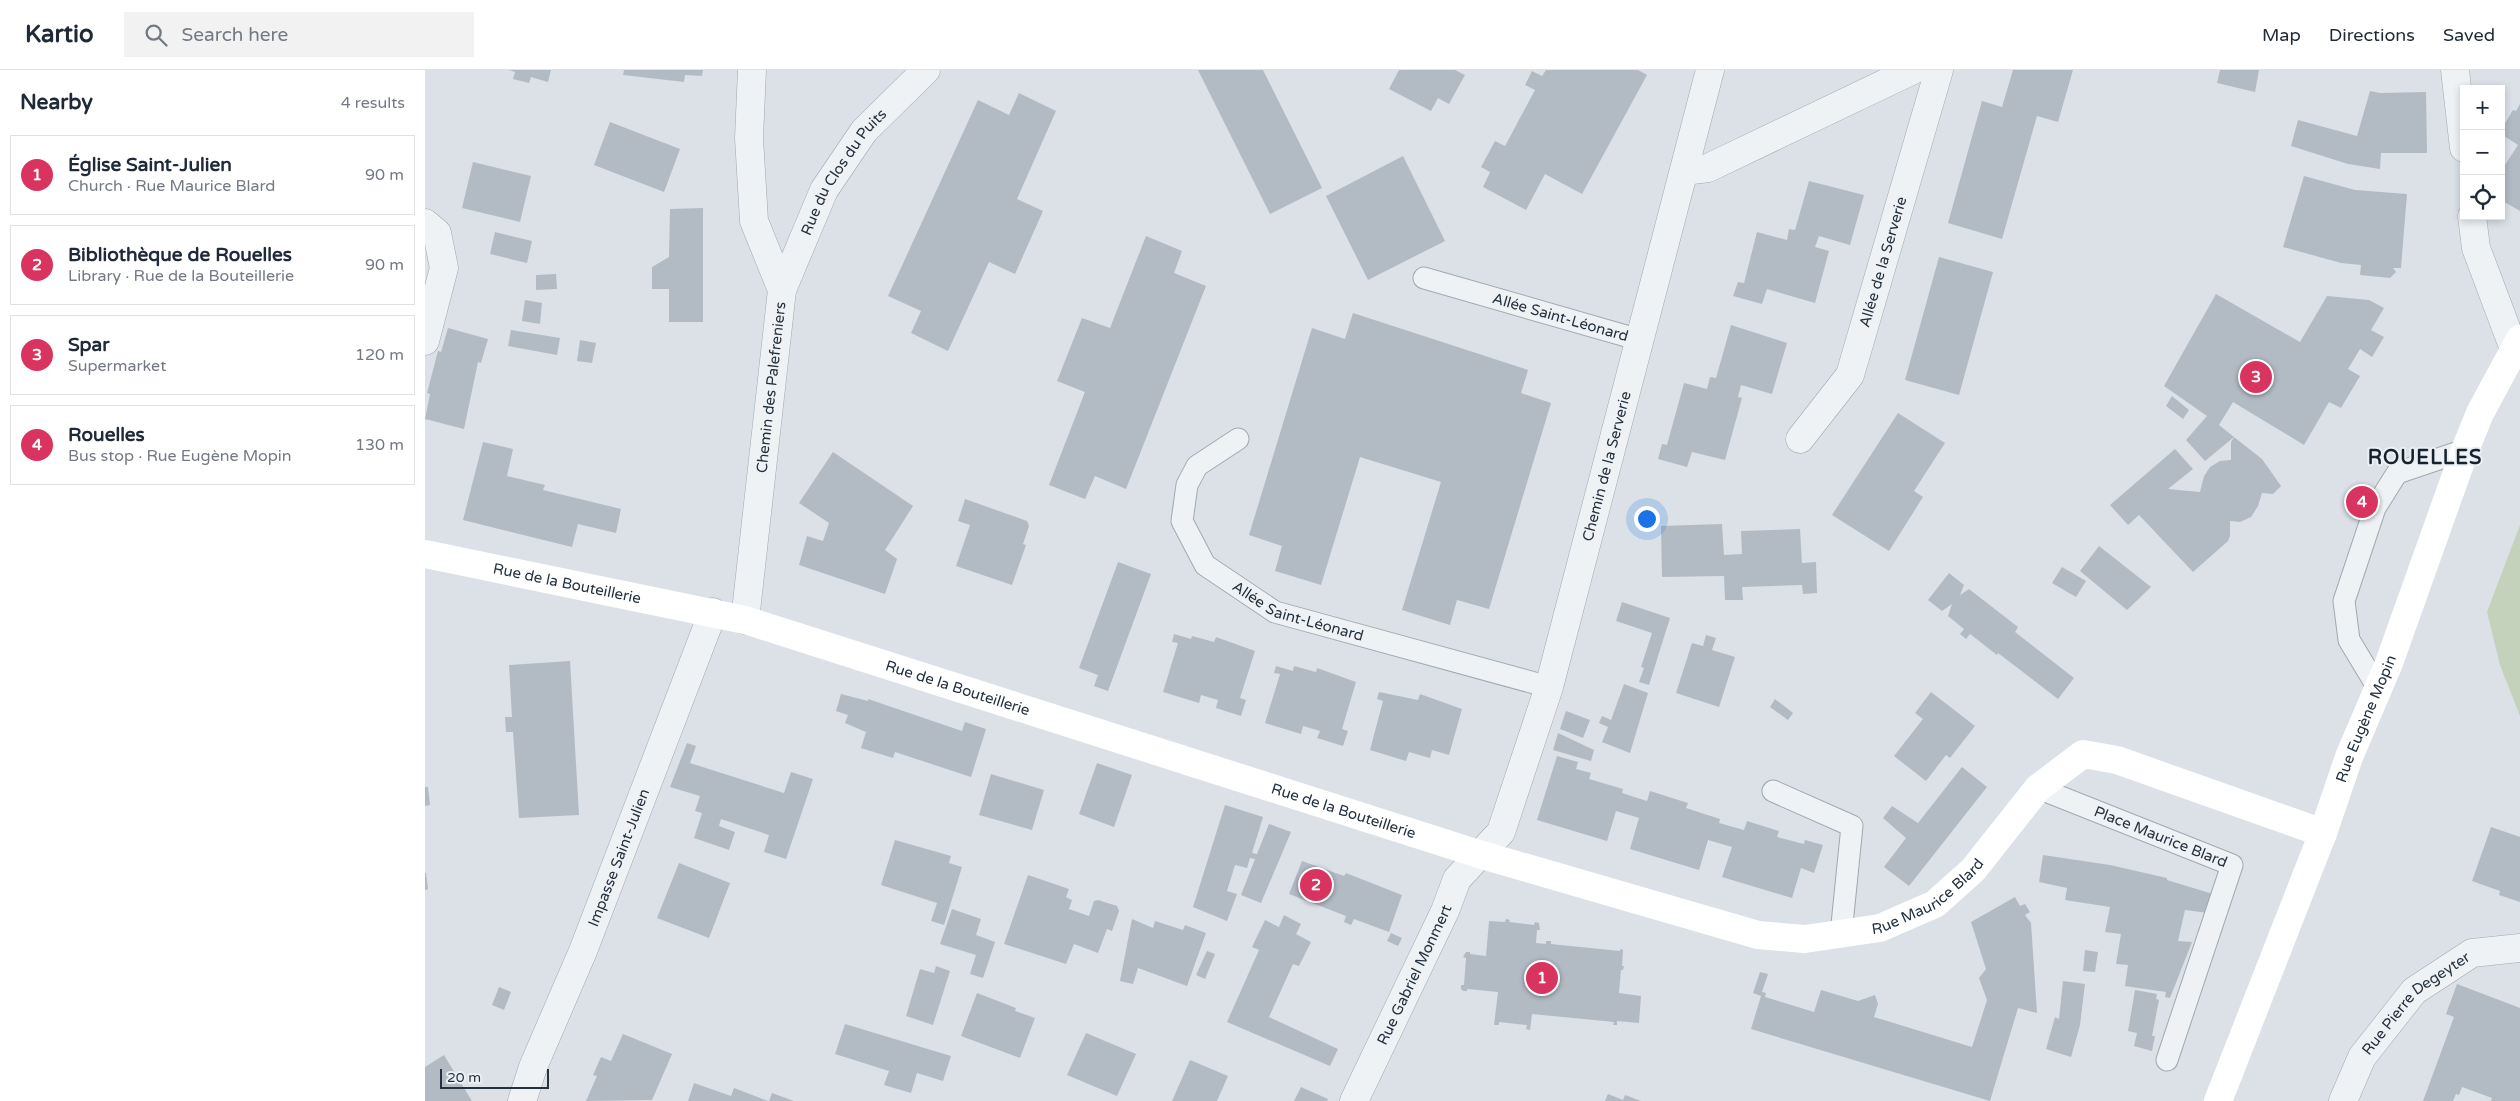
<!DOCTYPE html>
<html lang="en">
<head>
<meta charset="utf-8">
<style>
  :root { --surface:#fff; --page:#f2f2f3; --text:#1f2937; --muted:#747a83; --line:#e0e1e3; --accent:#d9345f }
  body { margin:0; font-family:"Varela Round",sans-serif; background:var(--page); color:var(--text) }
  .controls { position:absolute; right:15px; top:15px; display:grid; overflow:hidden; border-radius:0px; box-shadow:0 2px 8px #0003 }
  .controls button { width:45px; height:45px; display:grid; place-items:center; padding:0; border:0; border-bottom:1px solid var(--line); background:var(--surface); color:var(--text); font:25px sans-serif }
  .scale { position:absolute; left:15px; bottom:12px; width:109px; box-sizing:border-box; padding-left:5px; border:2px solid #24313e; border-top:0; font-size:14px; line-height:18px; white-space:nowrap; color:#24313e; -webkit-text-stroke:4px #ebf0f5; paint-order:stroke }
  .you { position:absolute; left:1221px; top:448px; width:18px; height:18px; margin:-12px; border:4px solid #fff; border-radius:50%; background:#1a73e8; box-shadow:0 0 0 8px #1a73e833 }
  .badge { display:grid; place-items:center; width:32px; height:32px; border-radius:50%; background:var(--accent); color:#fff; font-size:16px; font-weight:700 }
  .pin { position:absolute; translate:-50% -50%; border:2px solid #fff; box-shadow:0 1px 5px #0006 }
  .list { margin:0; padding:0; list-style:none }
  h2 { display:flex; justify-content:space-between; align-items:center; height:65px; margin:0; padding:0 20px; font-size:21px }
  h2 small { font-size:16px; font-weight:400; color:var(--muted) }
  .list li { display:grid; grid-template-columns:32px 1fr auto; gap:15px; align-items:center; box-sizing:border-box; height:80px; margin:0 10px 10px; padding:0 10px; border:1px solid var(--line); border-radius:0px }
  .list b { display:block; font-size:19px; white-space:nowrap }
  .list p { margin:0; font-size:16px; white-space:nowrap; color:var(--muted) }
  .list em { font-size:16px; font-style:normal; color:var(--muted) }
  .icon { flex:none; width:28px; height:28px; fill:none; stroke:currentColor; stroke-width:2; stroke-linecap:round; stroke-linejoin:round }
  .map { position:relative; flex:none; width:2095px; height:1031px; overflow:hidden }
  header { display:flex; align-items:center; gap:30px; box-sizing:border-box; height:70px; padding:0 25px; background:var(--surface); border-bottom:1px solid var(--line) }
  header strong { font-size:24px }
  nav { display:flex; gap:28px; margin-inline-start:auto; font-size:18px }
  .search { width:350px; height:45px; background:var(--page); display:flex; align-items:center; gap:12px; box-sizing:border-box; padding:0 18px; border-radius:0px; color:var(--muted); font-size:19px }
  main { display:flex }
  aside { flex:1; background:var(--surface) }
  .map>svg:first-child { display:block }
  .green { fill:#c4d2bc }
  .building { fill:#b2bbc4 }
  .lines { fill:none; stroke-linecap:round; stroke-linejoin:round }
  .lane-casing { stroke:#a0a9b1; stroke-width:23 }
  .street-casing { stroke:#a0a9b1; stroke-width:29 }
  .lane { stroke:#eef2f5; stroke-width:21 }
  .street { stroke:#eef2f5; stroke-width:28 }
  .secondary { stroke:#fff; stroke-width:28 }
  .labels { text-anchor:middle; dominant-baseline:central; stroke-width:4; stroke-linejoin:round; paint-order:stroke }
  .street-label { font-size:15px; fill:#24313e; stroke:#ebf0f5 }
  .district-label { font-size:20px; font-weight:bold; letter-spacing:1px; fill:#17222f; stroke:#ebf0f5 }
</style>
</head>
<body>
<header>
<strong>Kartio</strong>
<div class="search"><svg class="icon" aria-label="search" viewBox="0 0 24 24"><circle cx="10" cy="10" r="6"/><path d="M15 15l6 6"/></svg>Search here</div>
<nav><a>Map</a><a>Directions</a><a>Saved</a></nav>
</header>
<main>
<aside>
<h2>Nearby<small>4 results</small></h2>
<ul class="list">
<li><span class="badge">1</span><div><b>Église Saint-Julien</b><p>Church · Rue Maurice Blard</p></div><em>90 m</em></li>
<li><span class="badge">2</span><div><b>Bibliothèque de Rouelles</b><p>Library · Rue de la Bouteillerie</p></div><em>90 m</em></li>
<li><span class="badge">3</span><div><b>Spar</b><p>Supermarket</p></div><em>120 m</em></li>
<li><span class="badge">4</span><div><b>Rouelles</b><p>Bus stop · Rue Eugène Mopin</p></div><em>130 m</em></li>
</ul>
</aside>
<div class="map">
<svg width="2095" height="1031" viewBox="0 0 2095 1031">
  <rect width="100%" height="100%" fill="#dbe1e7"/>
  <!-- green -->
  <path class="green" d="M2095,455V646L2075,595L2062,542Z"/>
  <!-- building -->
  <g class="building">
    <path d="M84,0H126L123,12L106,7L104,13L88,9L90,2Z"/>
    <path d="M199,0H278L277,6L260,5L259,12L198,5Z"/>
    <path d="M773,0H838L897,118L845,144Z"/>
    <path d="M974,0H1030L1040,5L1024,34L1013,28L1006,41L964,19Z"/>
    <path d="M1121,0H1213L1222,5L1157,124L1120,104L1101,140L1058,117L1065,102L1056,97L1070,71L1080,76L1110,20L1100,15L1107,1L1117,6Z"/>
    <path d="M1588,0H1648L1633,52L1612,46L1577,169L1523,153L1557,31L1577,37Z"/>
    <path d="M1795,0H1834L1830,22L1792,13Z"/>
    <path d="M1945,21L1955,23L2001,22L2002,83H1956L1955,99L1923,94L1866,76L1873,50L1932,66Z"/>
    <path d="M594,23L631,41L592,129L618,141L590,204L564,192L523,281L486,263L496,241L463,226L553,30L584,45Z"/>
    <path d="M2095,34V141L2076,130V101L2093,75L2076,64V60L2088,40L2091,41Z"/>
    <path d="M185,52L255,79L239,122L169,95Z"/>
    <path d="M978,86L1020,171L943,210L901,126Z"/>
    <path d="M48,92L106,106L95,152L37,138Z"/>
    <path d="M1879,106L1930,120L1982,124L1976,198H1968L1971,202L1965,208L1935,205L1936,195L1916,193L1858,177Z"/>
    <path d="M1384,111L1439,125L1425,175L1394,166L1390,177L1404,181L1390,233L1342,219L1337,234L1308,226L1313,212L1319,213L1332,162L1362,170L1364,159L1370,160Z"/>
    <path d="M278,138V252H244V219H227V197L244,187L245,139Z"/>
    <path d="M70,162L107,171L102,193L65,184Z"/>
    <path d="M721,166L757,181L749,203L781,216L701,419L670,406L660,429L624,415L660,322L632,311L657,248L685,258Z"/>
    <path d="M1514,187L1568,202L1534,325L1480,310Z"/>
    <path d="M131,204L132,219L111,220V205Z"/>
    <path d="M1791,224L1875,272L1902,226L1944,230L1959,238L1946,260L1959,267L1947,287L1935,279L1923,299L1935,306L1916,338L1904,332L1879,375L1808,332L1794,355L1809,367L1780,391L1761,370L1782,346L1739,316Z"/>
    <path d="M100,230L117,233L115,254L97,251Z"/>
    <path d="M928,243L1103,300L1096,323L1126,333L1064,539L1032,530L1025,555L977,540L1016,412L935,387L896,515L850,501L857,476L824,465L887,258L920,269Z"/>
    <path d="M1306,255L1362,273L1347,324L1316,315L1313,327L1317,328L1300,390L1267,382L1262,397L1233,389L1237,374L1242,375L1259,313L1282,319L1285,307L1291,308Z"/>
    <path d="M23,258L63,269L56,293L53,292L39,359L0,349L5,324L2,323L13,281L16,282Z"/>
    <path d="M86,260L135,268L132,285L83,276Z"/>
    <path d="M155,270L171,273L167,293L152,291Z"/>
    <path d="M1747,326L1764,340L1758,349L1741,336Z"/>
    <path d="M1473,343L1520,373L1489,421L1498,427L1464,481L1407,445Z"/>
    <path d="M1809,367L1837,389L1856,416L1848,424L1837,423L1833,436L1826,447L1815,452L1805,451V466L1803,471L1768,502L1714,445L1703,455L1685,435L1750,379L1768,399L1743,419L1775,422L1779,406L1785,397L1795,391L1806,390V372Z"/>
    <path d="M58,372L88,379L82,406L120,415L118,420L196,439L191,463L153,454L147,477L38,450Z"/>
    <path d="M408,382L488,436L460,480L472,489L460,524L374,495L382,466L398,471L404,453L374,433Z"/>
    <path d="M540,429L602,451L604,456L598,474L601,475L587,515L531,496L545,455L533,451Z"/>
    <path d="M1297,454L1299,485L1317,484L1316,461L1375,459L1377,493L1391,492L1392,523L1378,524L1377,515L1317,517L1318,530H1300L1299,506L1237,507L1236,456Z"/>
    <path d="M1674,476L1726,517L1702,540L1655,501Z"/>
    <path d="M693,492L726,504L683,621L669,616L673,605L654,598Z"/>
    <path d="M1637,497L1661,511L1651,527L1627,513Z"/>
    <path d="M1524,503L1539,515L1535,525L1544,519L1593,557L1590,562L1649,608L1633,629L1573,583L1572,585L1545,564L1541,569L1535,564L1539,559L1523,546L1527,534L1517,541L1503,530Z"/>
    <path d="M1197,532L1245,548L1224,615L1214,612L1219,598L1216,597L1227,563L1191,551Z"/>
    <path d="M749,564L766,569L767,566L789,572L791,567L830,581L815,628L821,630L816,646L791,638L793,630L776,625L774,633L738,622L753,573L747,572Z"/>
    <path d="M1281,565L1291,568L1287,580L1310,587L1294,637L1251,623L1267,573L1278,576Z"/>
    <path d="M145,591L154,745L94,748L88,662H81L80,647H87L84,595Z"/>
    <path d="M851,596L868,601L869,596L891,602L892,598L931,612L917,659L923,661L918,676L892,668L895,661L878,656L876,664L840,653L855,604L849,603Z"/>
    <path d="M1199,614L1223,623L1205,683L1177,672L1183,657L1174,653L1177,646L1186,650Z"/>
    <path d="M954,622L993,630L995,624L1037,639L1024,685L1007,680L1005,688L984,682L981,691L945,680L958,631L952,629Z"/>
    <path d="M1506,622L1550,656L1525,688L1521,685L1501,711L1469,686L1498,649L1490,643Z"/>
    <path d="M416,624L443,631V629L537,661L540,652L561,659L546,707L470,682L468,688L436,678L441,662L420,653L423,645L411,641Z"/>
    <path d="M1350,629L1368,643L1363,650L1345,637Z"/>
    <path d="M1141,641L1165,650L1158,668L1135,659Z"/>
    <path d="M1133,663L1169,680L1166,691L1128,680Z"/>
    <path d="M262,673L271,676L265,693L359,723L366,702L388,709L361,789L339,782L344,765L296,749L294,756L310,762L304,780L269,768L277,743L270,741L275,726L245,717Z"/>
    <path d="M1132,686L1153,692L1151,699L1166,703L1164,709L1198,719L1197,723L1222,731L1225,721L1263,733L1261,738L1295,749L1294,753L1319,760L1322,751L1354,761L1352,767L1379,774L1380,770L1398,775L1389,803L1376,798L1367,828L1297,807L1307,777L1283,770L1274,800L1205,779L1214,748L1191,741L1182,771L1112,750Z"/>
    <path d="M672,693L707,705L689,757L654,744Z"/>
    <path d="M1537,697L1562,717L1484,816L1459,797L1481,768L1458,748L1467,736L1493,753Z"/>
    <path d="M566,704L619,720L607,760L554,745Z"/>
    <path d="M0,717H3L5,735L0,736Z"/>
    <path d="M800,735L838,747L827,783L832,784L844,754L866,762L836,833L816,825L830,789L825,788L822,798L810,795L802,821L812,824L802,851L768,837Z"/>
    <path d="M2066,757L2095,767V832L2074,825L2075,821L2047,811Z"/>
    <path d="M470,770L526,786L524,793L537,797L519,855L506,851L512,833L456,815Z"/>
    <path d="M1618,785L1685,795L1742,808V810L1788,824L1783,843L1760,840L1753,871L1767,872L1745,928L1740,927L1741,922L1700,916L1703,895L1691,894L1696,864L1680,862L1685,837L1640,830L1642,818L1614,812Z"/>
    <path d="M877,791L919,806L921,803L977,825L964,862L929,849L926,855L919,852L921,846L864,824Z"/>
    <path d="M254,793L305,813L284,868L232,848Z"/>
    <path d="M0,803H1L3,819L0,820Z"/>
    <path d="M603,805L644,819L641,827L647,830L644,839L664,846L669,831L673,830L692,836L694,841L687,861L682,859L673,883L649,874L641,894L579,874Z"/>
    <path d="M1590,827L1595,836L1600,834L1605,842L1600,845L1606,853L1612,943L1593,938L1565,1031L1326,959L1336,926L1328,923L1335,902L1343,904L1337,922L1341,923L1340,927L1389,942L1396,920L1433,931L1450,925L1453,934L1449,947L1547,977L1562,930L1554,908L1561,899L1546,852Z"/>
    <path d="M527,839L556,849L551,865L570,872L558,908L545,904L551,885L515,874Z"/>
    <path d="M859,845L876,854L871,864L886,872L874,896L868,894L844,947L913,979L905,996L802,952L834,880L827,877L840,850L854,857Z"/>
    <path d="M707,849L728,858L730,851L758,860L760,855L781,863L762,916L713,898L708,914L695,911Z"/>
    <path d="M1081,849L1085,850L1084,852L1109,855L1110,852L1114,853L1115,860H1112L1111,873L1121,874V871H1126V874L1195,881V879L1198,880L1197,896H1199L1198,900H1196L1194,923L1216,926L1214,953L1192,951V955H1188L1189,952L1107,944L1105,960L1101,959L1102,955L1074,952V955H1069L1073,922L1042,919V921H1038L1036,919V915H1039L1041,888L1038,887L1041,882H1045V884L1061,886L1064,851L1080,852Z"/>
    <path d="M966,863L977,868L973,876L962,871Z"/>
    <path d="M1660,880L1673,882L1670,902L1658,901Z"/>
    <path d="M782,881L790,884L780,909L771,905Z"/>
    <path d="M511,896L525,901L508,955L481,946L495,899L509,903Z"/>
    <path d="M1638,911L1660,914L1655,955L1646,987L1621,979L1630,947L1634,949Z"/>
    <path d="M2032,914L2095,938V1031H2066L2067,1028L2037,1017L2034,1025L2031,1024L2028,1031H1998L2029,947L2021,944Z"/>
    <path d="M74,917L86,922L79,940L67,935Z"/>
    <path d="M1710,920L1732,924L1731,929L1734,930L1727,966H1730L1727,981L1709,976L1712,963L1703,961Z"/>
    <path d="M552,923L591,938L590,941L610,948L595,988L536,966Z"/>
    <path d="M420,954L526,986L518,1011L492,1003L486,1023L459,1015L464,1001L410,984Z"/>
    <path d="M661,963L711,984L692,1026L642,1005Z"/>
    <path d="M198,964L247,984L227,1030L161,1031L172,1006L168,1005L176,987L186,991Z"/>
    <path d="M19,985L47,1031H0V997Z"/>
    <path d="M765,990L803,1006L792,1031H747Z"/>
    <path d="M269,1013L306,1026L309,1018L343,1031H263Z"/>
    <path d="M876,1017L903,1029L902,1031H869Z"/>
    <path d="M347,1023L369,1031H344Z"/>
    <path d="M1183,1024L1198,1030L1200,1025L1216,1031H1180Z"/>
  </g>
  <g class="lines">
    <defs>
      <g id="lane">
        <path id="s1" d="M999,208L1215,270"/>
        <path id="s2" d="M813,369L772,396L762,415L757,451L780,495L850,542L1124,617"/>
        <path d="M1953,618L1924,570L1919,531L1950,438L1972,403L2040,380"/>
        <path id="s3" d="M1613,718L1807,795L1742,990"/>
        <path d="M1348,721L1427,756L1416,864"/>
      </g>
      <g id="street">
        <path d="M2030,0L2039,78"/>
        <path d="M1259,101L1283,98L1488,0"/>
        <path d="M2047,146L2051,178L2089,279L2095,283"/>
        <path d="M0,153L12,163L19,198L0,271"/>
        <path id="s4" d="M357,220L399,120L439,61L501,0"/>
        <path id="s5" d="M1375,369L1425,305L1514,0"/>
        <path id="s6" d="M320,550L357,220L329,151L324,68L327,0"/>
        <path id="s7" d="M97,1031L108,997L158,881L288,542"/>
        <path id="s8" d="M929,1031L1020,841L1032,809L1076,762L1124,617L1285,0"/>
        <path id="s9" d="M1918,1031L1937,987L1989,921L2047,883L2095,878"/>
      </g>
    </defs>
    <!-- lane casing -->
    <use href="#lane" class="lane-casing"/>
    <!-- street casing -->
    <use href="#street" class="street-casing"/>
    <!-- lane -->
    <use href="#lane" class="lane"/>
    <!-- street -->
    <use href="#street" class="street"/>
    <!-- secondary -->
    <g class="secondary">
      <path id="s10" d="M0,484L320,550L1057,785L1333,865L1380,869L1455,858L1510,834L1548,800L1613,718L1658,684L1692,690L1898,763"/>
      <path id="s11" d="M1793,1031L1898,763L1924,687L1964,593L2040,380L2055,343L2095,269"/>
    </g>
  </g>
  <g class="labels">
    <!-- street labels -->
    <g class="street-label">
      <text stroke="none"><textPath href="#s4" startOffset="134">Rue du Clos du Puits</textPath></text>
      <text stroke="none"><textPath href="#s5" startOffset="199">Allée de la Serverie</textPath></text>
      <text stroke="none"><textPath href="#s1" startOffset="142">Allée Saint-Léonard</textPath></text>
      <text stroke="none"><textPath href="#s6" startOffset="234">Chemin des Palefreniers</textPath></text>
      <text stroke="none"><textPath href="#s8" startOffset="690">Chemin de la Serverie</textPath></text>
      <text stroke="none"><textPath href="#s10" startOffset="145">Rue de la Bouteillerie</textPath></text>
      <text stroke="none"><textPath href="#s2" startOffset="262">Allée Saint-Léonard</textPath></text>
      <text stroke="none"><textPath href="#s10" startOffset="550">Rue de la Bouteillerie</textPath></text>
      <text stroke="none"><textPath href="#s11" startOffset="410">Rue Eugène Mopin</textPath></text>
      <text stroke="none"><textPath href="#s10" startOffset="955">Rue de la Bouteillerie</textPath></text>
      <text stroke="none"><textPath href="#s3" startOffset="132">Place Maurice Blard</textPath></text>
      <text stroke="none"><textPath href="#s7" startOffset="262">Impasse Saint-Julien</textPath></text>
      <text stroke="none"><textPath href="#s10" startOffset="1568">Rue Maurice Blard</textPath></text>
      <text stroke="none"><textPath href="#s8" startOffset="140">Rue Gabriel Monmert</textPath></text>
      <text stroke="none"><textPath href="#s9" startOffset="125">Rue Pierre Degeyter</textPath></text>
    </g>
    <!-- district labels -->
    <g class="district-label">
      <text x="2000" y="388">ROUELLES</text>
    </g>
  </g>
</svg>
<div class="controls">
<button>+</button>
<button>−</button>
<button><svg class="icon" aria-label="locate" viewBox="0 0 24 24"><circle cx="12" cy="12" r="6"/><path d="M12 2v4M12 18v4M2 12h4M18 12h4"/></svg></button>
</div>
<div class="scale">20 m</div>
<div class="you"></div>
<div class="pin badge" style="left:1117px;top:908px">1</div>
<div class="pin badge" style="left:891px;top:815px">2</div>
<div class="pin badge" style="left:1831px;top:307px">3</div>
<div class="pin badge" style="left:1937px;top:432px">4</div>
</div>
</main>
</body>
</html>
